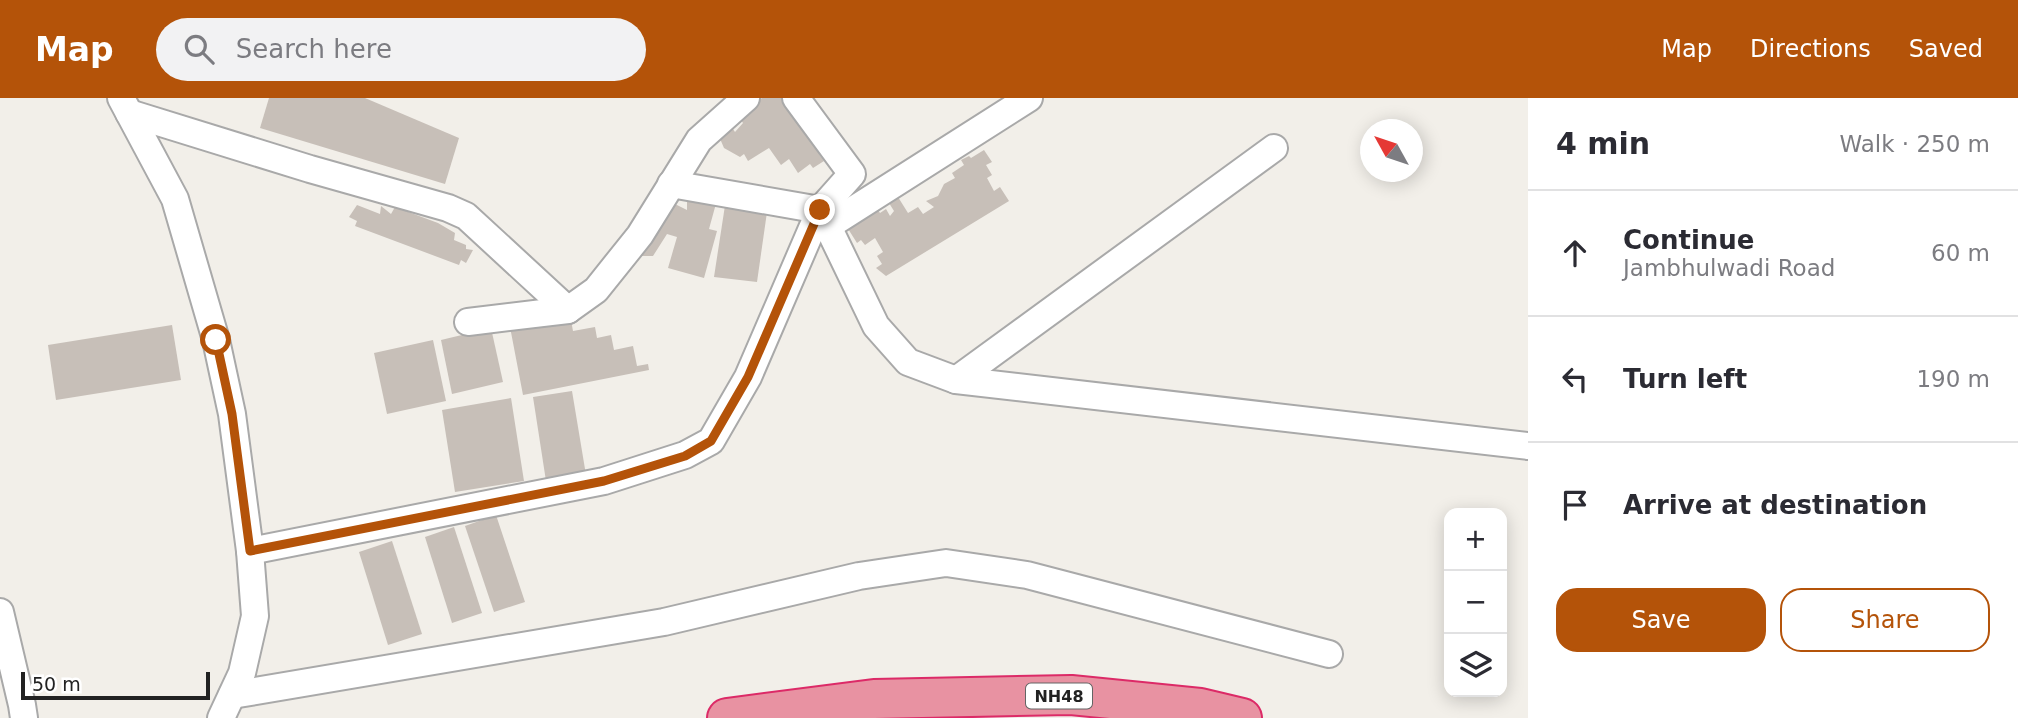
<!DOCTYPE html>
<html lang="en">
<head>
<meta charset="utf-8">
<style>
  :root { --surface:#fff; --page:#f2f2f3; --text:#2b2b33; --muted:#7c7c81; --line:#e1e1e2; --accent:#b45309 }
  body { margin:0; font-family:"DejaVu Sans",sans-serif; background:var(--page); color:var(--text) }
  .controls { position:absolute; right:21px; bottom:21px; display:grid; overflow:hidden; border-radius:14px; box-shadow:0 4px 18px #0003 }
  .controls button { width:63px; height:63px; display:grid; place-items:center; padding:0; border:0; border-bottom:2px solid var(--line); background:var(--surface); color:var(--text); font:35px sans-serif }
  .compass { position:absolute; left:1360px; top:21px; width:63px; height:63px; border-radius:50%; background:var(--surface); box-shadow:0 4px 18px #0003; rotate:310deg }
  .scale { position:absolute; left:21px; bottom:18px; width:189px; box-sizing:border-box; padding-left:7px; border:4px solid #222; border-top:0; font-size:19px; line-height:24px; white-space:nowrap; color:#222; -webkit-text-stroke:5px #fff; paint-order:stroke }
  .stop { position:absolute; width:21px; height:21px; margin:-16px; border:5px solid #b45309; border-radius:50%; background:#fff }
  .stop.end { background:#b45309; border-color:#fff; box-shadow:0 2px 7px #0008 }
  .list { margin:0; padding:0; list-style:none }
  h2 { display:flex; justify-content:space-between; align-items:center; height:91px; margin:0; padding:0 28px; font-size:30px }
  h2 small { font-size:23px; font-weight:400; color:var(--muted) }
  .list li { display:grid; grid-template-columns:46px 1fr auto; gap:21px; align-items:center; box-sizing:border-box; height:126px; padding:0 28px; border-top:2px solid var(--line) }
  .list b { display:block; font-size:26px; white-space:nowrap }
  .list p { margin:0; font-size:23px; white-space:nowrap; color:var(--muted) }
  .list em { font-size:23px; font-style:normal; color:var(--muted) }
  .actions { display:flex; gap:14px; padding:21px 28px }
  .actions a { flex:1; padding:16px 0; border:2px solid var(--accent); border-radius:21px; text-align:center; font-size:24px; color:var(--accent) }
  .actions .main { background:var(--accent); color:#fff }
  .icon { flex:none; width:38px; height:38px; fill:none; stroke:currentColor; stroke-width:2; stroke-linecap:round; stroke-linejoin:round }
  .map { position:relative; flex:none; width:1528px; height:620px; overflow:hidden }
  header { display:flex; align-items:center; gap:42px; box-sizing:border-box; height:98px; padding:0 35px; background:var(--accent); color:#fff }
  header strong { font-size:33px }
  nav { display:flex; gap:38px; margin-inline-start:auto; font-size:24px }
  .search { width:490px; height:63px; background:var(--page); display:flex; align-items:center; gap:18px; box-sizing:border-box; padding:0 24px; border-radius:38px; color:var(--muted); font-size:26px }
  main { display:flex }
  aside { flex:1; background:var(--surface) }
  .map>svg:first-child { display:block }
  .building { fill:#c7bfb8 }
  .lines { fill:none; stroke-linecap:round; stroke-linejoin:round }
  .street-casing { stroke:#a9a9a9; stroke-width:30 }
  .highway-casing { stroke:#dc2a67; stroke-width:42 }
  .street { stroke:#fff; stroke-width:26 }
  .highway { stroke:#e892a2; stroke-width:38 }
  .route { stroke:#b45309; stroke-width:9 }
  .labels { text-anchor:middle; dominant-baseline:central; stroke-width:7; stroke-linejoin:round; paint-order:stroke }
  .shield { fill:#fff; stroke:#646464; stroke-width:2 }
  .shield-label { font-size:16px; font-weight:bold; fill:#222 }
</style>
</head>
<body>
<header>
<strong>Map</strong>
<div class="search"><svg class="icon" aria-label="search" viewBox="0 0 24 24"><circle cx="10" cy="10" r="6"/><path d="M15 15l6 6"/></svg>Search here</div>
<nav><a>Map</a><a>Directions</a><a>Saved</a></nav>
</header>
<main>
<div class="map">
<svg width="1528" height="620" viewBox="0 0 1528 620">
  <rect width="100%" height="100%" fill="#f2efe9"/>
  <!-- building -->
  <g class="building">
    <path d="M269,0H365L459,40L445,86L260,30Z"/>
    <path d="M762,0H785L829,50L819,56L824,63L813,70L810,66L798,75L789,61L781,67L769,50L748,63L744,56L740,59L724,50L721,43V35L731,28L735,34L743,25L739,19L760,5L759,2Z"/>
    <path d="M984,52L992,64L986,67L992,77L987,80L994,93L1000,89L1009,103L886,178L876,170L882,166L877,158L883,154L875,140L865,147L861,142L857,145L845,126L874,106L880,115L886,111L890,118L894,113L889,105L898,99L908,115L918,109L923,116L934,109L926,103L938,98L944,86L955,80L952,75L964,67L961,62L969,58L971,60Z"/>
    <path d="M703,98L717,102L709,131L717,133L704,180L668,170L677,139L667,136L653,158H634L673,105L687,112V102L701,106Z"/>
    <path d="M726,101L768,107L757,184L714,179Z"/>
    <path d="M357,107L380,116L381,108L391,116L395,109L438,125L455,135L454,142L466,147V151L473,152L466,165L461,162L459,167L355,128L357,123L349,119Z"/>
    <path d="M570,217L573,233L595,229L597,240L611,237L614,252L633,248L637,268L648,266L649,272L523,297L510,229Z"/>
    <path d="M172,227L181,282L56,302L48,247Z"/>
    <path d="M491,230L503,284L452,296L441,242Z"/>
    <path d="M433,242L446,303L387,316L374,255Z"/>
    <path d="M572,293L586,377L546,383L533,299Z"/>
    <path d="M511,300L524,383L455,394L442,312Z"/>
    <path d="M496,417L525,504L494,514L465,428Z"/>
    <path d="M454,429L482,515L452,525L425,439Z"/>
    <path d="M392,443L422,536L388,547L359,454Z"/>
  </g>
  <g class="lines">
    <defs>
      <g id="street">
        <path d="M121,0L175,101L216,242L232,316L250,453L255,518L242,575L221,620"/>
        <path d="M796,0L852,76L820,112L876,228L908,264L956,282L1528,348"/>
        <path d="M129,15L310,71L448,110L466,118L568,212"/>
        <path d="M828,128L1029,0"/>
        <path d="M468,224L568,212L596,192L640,137L699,42L746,0"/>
        <path d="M956,282L1274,50"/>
        <path d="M250,453L604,383L685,357L711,343L748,279L820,112L671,86"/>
        <path d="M0,514L22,607L24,620"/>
        <path d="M232,597L664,524L859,478L946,465L1027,477L1329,556"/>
      </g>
      <path id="highway" d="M727,620L874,601L1071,597L1200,610L1242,620"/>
    </defs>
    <!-- street casing -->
    <use href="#street" class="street-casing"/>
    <!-- highway casing -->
    <use href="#highway" class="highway-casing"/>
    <!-- street -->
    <use href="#street" class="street"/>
    <!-- highway -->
    <use href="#highway" class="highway"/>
  </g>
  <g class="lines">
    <!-- route -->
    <path class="route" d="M216,242L232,316L250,453L604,383L685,358L711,343L748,279L820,112"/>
  </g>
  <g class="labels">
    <!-- shield labels -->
    <rect class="shield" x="1026" y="585.5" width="66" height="25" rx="5"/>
    <g class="shield-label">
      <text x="1059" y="598">NH48</text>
    </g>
  </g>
</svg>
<div class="controls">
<button>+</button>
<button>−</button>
<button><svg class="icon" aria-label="layers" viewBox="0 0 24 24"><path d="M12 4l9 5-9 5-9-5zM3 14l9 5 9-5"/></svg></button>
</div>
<svg class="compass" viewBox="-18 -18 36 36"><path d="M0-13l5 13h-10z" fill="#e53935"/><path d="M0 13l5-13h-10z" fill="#7c7c81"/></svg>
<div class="scale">50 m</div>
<div class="stop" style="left:216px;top:242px"></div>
<div class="stop end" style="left:820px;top:112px"></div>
</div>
<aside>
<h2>4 min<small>Walk · 250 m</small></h2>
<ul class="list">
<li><svg class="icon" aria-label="ahead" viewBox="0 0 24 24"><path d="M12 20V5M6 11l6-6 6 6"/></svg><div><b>Continue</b><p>Jambhulwadi Road</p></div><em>60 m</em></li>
<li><svg class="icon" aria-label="left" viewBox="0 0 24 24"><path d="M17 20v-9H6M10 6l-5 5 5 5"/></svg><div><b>Turn left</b></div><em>190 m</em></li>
<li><svg class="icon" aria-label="arrive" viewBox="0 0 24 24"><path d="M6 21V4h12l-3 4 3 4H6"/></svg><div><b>Arrive at destination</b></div></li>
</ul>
<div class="actions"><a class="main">Save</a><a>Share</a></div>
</aside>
</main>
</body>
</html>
